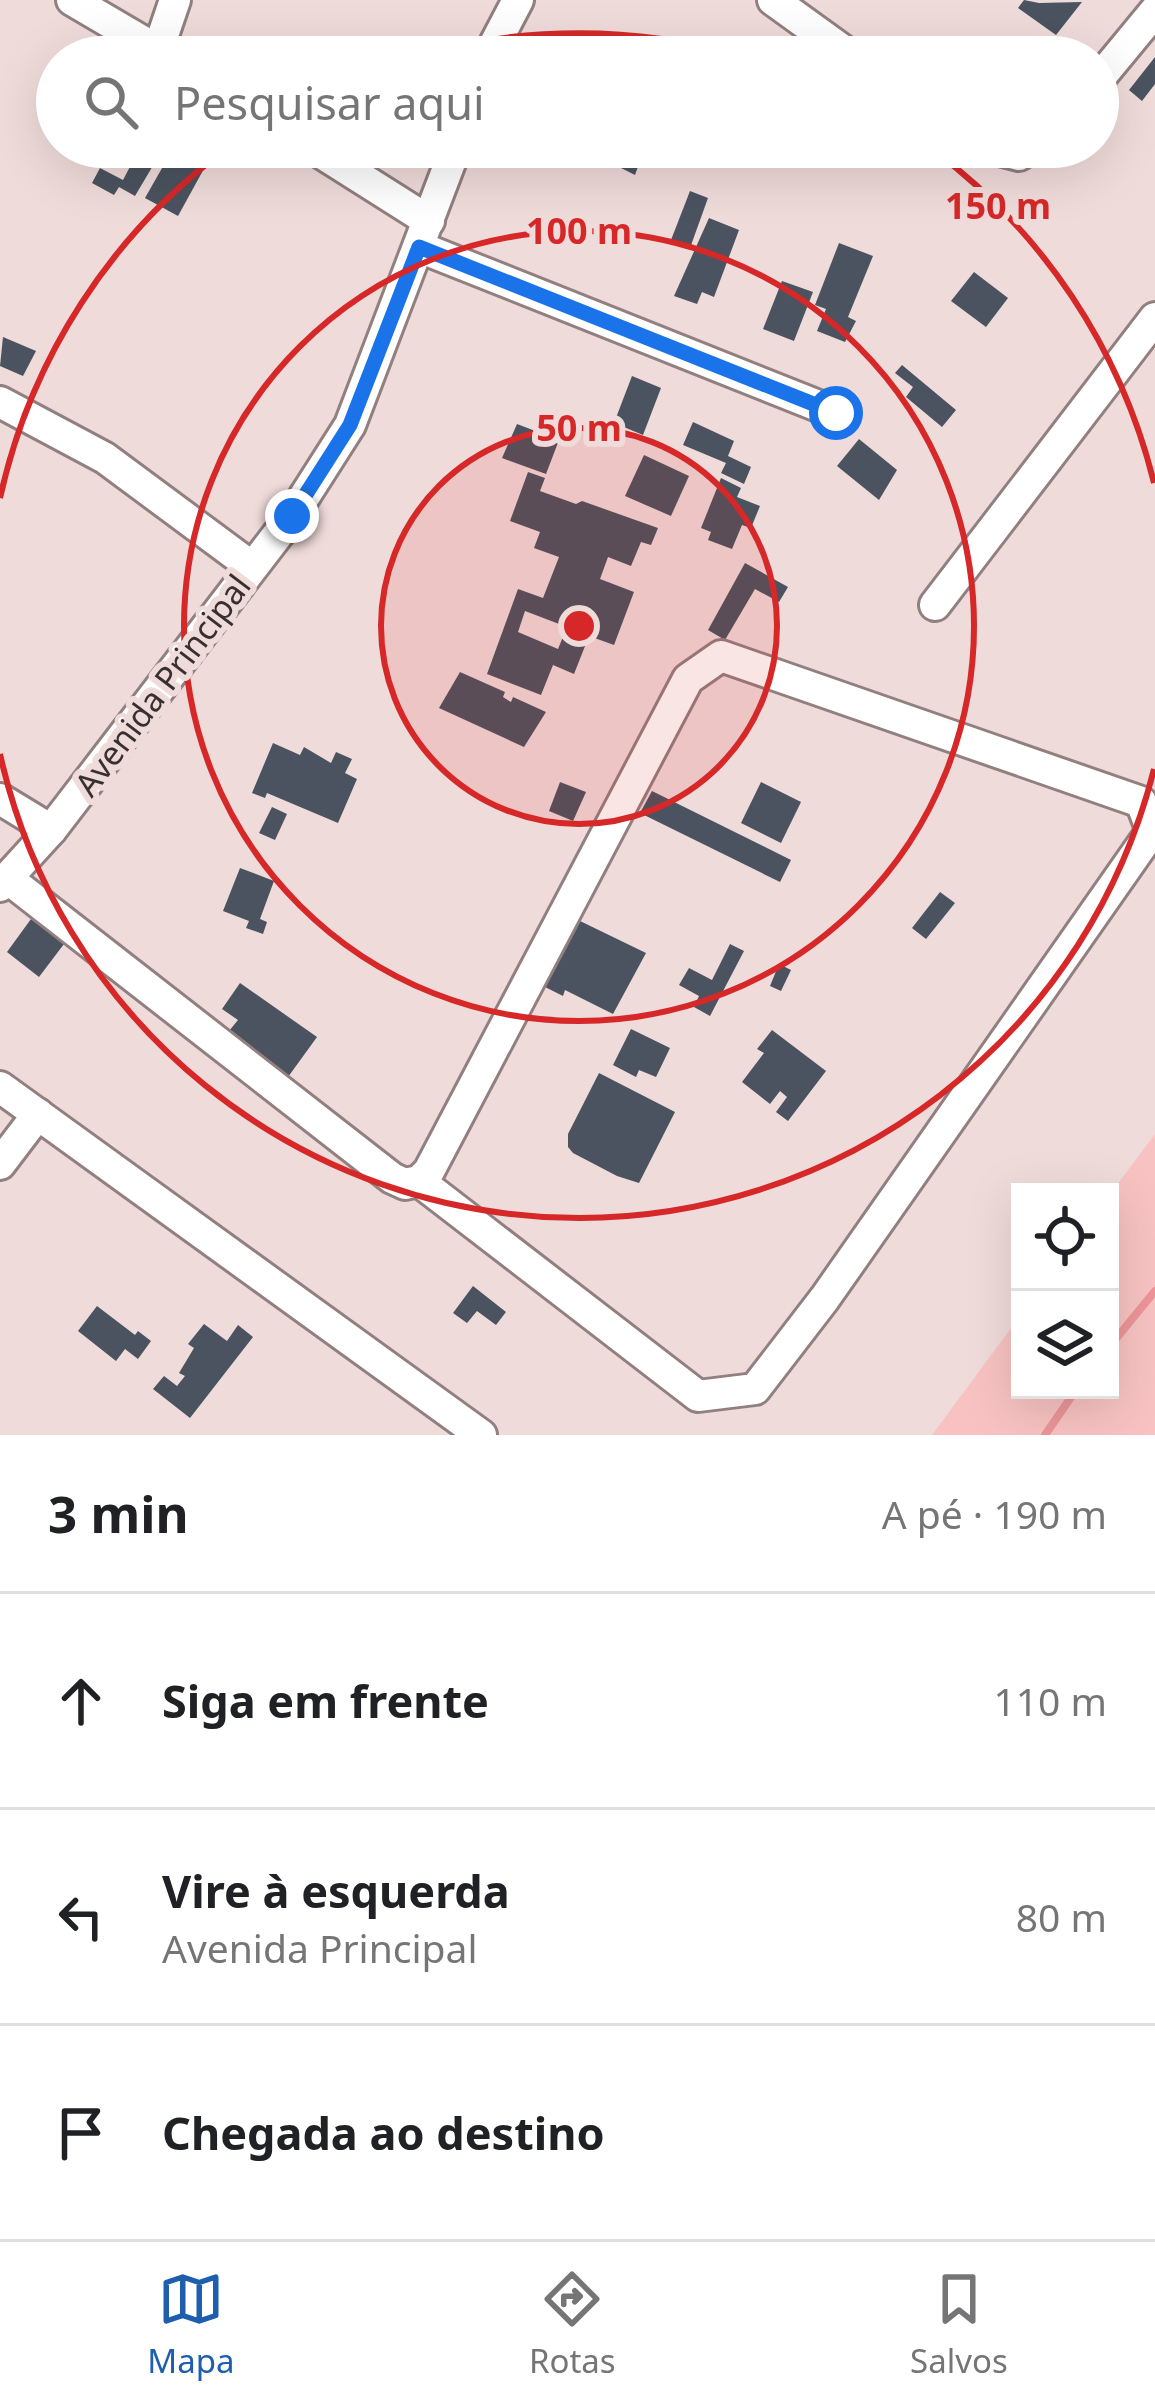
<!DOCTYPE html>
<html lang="pt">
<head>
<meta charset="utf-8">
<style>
  :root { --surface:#fff; --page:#f2f2f2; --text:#202124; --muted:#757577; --line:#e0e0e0; --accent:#1e5eaf }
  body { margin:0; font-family:"Noto Sans",sans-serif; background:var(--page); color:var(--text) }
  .controls { position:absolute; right:36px; bottom:36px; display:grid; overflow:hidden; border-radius:0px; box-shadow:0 12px 48px #0002 }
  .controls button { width:108px; height:108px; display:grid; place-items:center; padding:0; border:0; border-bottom:3px solid var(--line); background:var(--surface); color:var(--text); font:60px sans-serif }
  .stop { position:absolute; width:36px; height:36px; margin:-27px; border:9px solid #1a73e8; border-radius:50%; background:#fff }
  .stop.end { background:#1a73e8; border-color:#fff; box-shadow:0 3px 12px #0008 }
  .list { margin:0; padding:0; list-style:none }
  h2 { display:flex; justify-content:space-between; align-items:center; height:156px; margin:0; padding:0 48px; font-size:51px }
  h2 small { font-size:39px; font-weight:400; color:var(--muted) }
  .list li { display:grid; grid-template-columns:78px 1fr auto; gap:36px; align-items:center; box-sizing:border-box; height:216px; padding:0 48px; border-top:3px solid var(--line) }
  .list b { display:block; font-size:45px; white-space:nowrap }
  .list p { margin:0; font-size:39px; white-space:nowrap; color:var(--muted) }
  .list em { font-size:39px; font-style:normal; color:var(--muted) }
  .icon { flex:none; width:66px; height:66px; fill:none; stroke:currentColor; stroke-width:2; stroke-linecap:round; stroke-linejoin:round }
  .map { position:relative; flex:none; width:1155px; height:1435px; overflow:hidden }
  .search { position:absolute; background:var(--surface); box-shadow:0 12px 48px #0002; left:36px; right:36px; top:36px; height:132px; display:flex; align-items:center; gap:30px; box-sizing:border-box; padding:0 42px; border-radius:66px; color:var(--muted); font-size:45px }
  .sheet { height:804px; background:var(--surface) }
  nav { display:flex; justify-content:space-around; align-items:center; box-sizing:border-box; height:168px; border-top:3px solid var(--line); background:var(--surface); font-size:33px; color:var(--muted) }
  nav a { display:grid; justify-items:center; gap:6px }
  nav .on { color:var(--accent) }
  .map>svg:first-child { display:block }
  .green { fill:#f8c2c2 }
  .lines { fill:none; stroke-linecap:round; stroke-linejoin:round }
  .stream { stroke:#ed9598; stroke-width:8 }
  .building { fill:#4a535f; fill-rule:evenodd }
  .minor-casing { stroke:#927f7f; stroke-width:36 }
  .minor { stroke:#fff; stroke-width:30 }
  .route { stroke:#1a73e8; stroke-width:15 }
  .ring { fill:none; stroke:#d62828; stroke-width:6 }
  .labels { text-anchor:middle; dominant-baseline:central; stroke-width:12; stroke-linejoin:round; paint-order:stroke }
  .street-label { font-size:33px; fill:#383030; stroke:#efdbda }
  .centre { fill:#d62828; stroke:#efdbda; stroke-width:6 }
  .ring-label { font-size:36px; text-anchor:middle; font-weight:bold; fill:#d62828; stroke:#efdbda; stroke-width:12; stroke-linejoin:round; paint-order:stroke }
</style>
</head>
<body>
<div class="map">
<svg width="1155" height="1435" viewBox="0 0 1155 1435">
  <rect width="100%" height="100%" fill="#efdbda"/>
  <!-- green -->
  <path class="green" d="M1155,1134V1435H932L1020,1316V1390H1110V1194Z"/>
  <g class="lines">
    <!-- stream -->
    <g class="stream">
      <path d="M1110,1346L1155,1291"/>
      <path d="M1045,1435L1076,1390"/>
    </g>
  </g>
  <!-- building -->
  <g class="building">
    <path d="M1024,0L1039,3L1082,2L1056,35L1018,8Z"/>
    <path d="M1155,57V84L1142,101L1129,90Z"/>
    <path d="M129,147H164L135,196L119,187L114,195L92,183L100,168L123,180L134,159L125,154Z"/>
    <path d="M174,147L206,165L178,216L145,198Z"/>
    <path d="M603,147H645L635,175L599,157Z"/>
    <path d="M690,191L708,198L690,248L671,240Z"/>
    <path d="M709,218L739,230L714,297L702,292L697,304L674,296Z"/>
    <path d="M839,243L873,256L848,317L856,321L845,342L817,331L826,309L815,305Z"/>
    <path d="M974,272L1008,298L986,327L951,301Z"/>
    <path d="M782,281L813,292L794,341L763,329Z"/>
    <path d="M3,337L36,351L23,376L0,366Z"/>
    <path d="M902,365L956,410L942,427L906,397L913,387L895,373Z"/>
    <path d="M632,376L661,388L643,435L614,423Z"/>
    <path d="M693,422L734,441L728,456L751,467L744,484L721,473L726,463L683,445Z"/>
    <path d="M517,424L559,440L546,474L502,458Z"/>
    <path d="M859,439L897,470L879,500L837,466Z"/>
    <path d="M644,455L689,476L671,516L625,496Z"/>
    <path d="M528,472L545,478L540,491L576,504L582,501L658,528L651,545L641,542L631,566L608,557L600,579L634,592L614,645L589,636L574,674L553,665L541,695L487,674L518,589L543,598L559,557L534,548L540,532L510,521ZM525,611L567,627L558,649L518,632Z"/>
    <path d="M721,478L741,488L737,497L760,506L751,528L742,525L732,549L708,540L711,532L701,528Z"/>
    <path d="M745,563L788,587L779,602L755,589L725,640L708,630Z"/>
    <path d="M460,672L505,692L503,697L511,702L513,697L546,712L524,747L439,708Z"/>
    <path d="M273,743L300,755L304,747L331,763L336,752L352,759L345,773L357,779L338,823L267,793L265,798L252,793Z"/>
    <path d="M560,782L586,792L573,821L549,811Z"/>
    <path d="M761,782L801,802L781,843L741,823Z"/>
    <path d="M652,791L791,860L780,882L640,813Z"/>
    <path d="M272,807L287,814L275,840L259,833Z"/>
    <path d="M240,868L274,881L260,919L267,922L263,934L246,928L249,921L223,911Z"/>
    <path d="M940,892L955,903L926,939L912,928Z"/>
    <path d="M31,919L64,944L39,977L7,952Z"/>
    <path d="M580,921L646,953L613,1014L565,990L563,996L543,986Z"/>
    <path d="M730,944L744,951L710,1016L694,1007L699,996L679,985L689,968L712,980Z"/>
    <path d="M779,964L791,970L781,991L770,986Z"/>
    <path d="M240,983L317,1037L288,1077L229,1031L238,1020L222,1009Z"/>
    <path d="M631,1029L670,1048L656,1077L639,1070L636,1077L613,1065Z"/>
    <path d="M772,1030L826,1071L788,1121L776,1112L787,1097L780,1091L770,1104L742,1082L764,1053L757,1049Z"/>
    <path d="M599,1073L675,1112L639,1183L617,1176L573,1153L568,1147V1134Z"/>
    <path d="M473,1286L506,1312L496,1325L477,1311L467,1323L453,1313Z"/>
    <path d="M97,1306L135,1335L138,1331L151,1341L138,1359L125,1349L116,1361L78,1331Z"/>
    <path d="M204,1324L227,1341L238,1325L253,1337L190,1418L153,1389L164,1376L177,1386L185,1376L179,1373L194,1348L188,1344Z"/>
  </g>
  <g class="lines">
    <defs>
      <g id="minor">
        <path d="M72,0L169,57"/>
        <path d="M773,0L852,57"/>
        <path d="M158,50L175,0"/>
        <path d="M488,57L518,0"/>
        <path d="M1098,80L1155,11"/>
        <path d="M312,147L429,221"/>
        <path d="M988,147L1019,155L1031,147"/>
        <path d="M419,247L836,413"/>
        <path d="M0,402L105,458L252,567"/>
        <path d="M935,605L1155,318"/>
        <path d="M0,799L51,830"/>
        <path d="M7,878L392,1178L405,1184L419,1181L698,1396L755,1389L825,1298L1152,831L1141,802L721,656L688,679L429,1171L419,1181"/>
        <path d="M0,886L51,830L292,516L350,425L456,147"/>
        <path d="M0,1087L481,1435"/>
        <path d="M0,1164L38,1114"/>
      </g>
    </defs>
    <!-- minor casing -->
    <use href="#minor" class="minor-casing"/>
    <!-- minor -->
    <use href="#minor" class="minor"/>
  </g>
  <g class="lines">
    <!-- route -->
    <path class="route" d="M292,516L350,425L419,247L836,413"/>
  </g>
  <!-- distance rings -->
  <circle cx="579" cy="626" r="198" fill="#d62828" fill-opacity=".12"/>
  <g class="ring">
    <circle cx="579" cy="626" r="198"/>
    <circle cx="579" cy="626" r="395"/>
    <path d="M1154 769A593 593 0 0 1 0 754M0 498A593 593 0 0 1 226 149M416 56A593 593 0 0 1 742 56M932 149A593 593 0 0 1 1154 483"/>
  </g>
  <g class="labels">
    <!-- street labels -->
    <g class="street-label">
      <text transform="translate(162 685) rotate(-53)">Avenida Principal</text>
    </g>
  </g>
  <circle cx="579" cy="626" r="18" class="centre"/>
  <g class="ring-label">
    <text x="998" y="219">150 m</text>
    <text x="579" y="244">100 m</text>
    <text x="579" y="441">50 m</text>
  </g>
</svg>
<div class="controls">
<button><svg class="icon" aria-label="locate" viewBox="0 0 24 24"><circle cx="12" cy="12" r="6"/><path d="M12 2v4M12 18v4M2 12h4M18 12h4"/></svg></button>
<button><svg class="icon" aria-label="layers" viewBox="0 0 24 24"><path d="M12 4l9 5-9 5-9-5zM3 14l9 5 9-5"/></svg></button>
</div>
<div class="stop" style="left:836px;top:413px"></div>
<div class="stop end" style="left:292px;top:516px"></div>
<div class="search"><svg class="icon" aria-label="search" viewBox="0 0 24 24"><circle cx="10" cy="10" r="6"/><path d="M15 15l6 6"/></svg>Pesquisar aqui</div>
</div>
<section class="sheet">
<h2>3 min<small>A pé · 190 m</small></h2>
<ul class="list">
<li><svg class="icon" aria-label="ahead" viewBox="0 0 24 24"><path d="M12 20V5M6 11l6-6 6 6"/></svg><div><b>Siga em frente</b></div><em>110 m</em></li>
<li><svg class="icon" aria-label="left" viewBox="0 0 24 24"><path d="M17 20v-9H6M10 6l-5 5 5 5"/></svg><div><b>Vire à esquerda</b><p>Avenida Principal</p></div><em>80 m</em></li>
<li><svg class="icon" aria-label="arrive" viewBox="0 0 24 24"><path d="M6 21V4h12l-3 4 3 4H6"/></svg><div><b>Chegada ao destino</b></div></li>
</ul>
</section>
<nav>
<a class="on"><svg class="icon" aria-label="map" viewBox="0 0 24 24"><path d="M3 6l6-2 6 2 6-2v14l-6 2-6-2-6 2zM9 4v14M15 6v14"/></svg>Mapa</a>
<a><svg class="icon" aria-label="directions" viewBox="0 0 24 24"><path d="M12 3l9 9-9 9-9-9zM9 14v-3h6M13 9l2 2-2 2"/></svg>Rotas</a>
<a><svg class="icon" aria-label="saved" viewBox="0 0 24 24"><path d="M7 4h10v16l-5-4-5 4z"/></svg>Salvos</a>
</nav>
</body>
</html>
